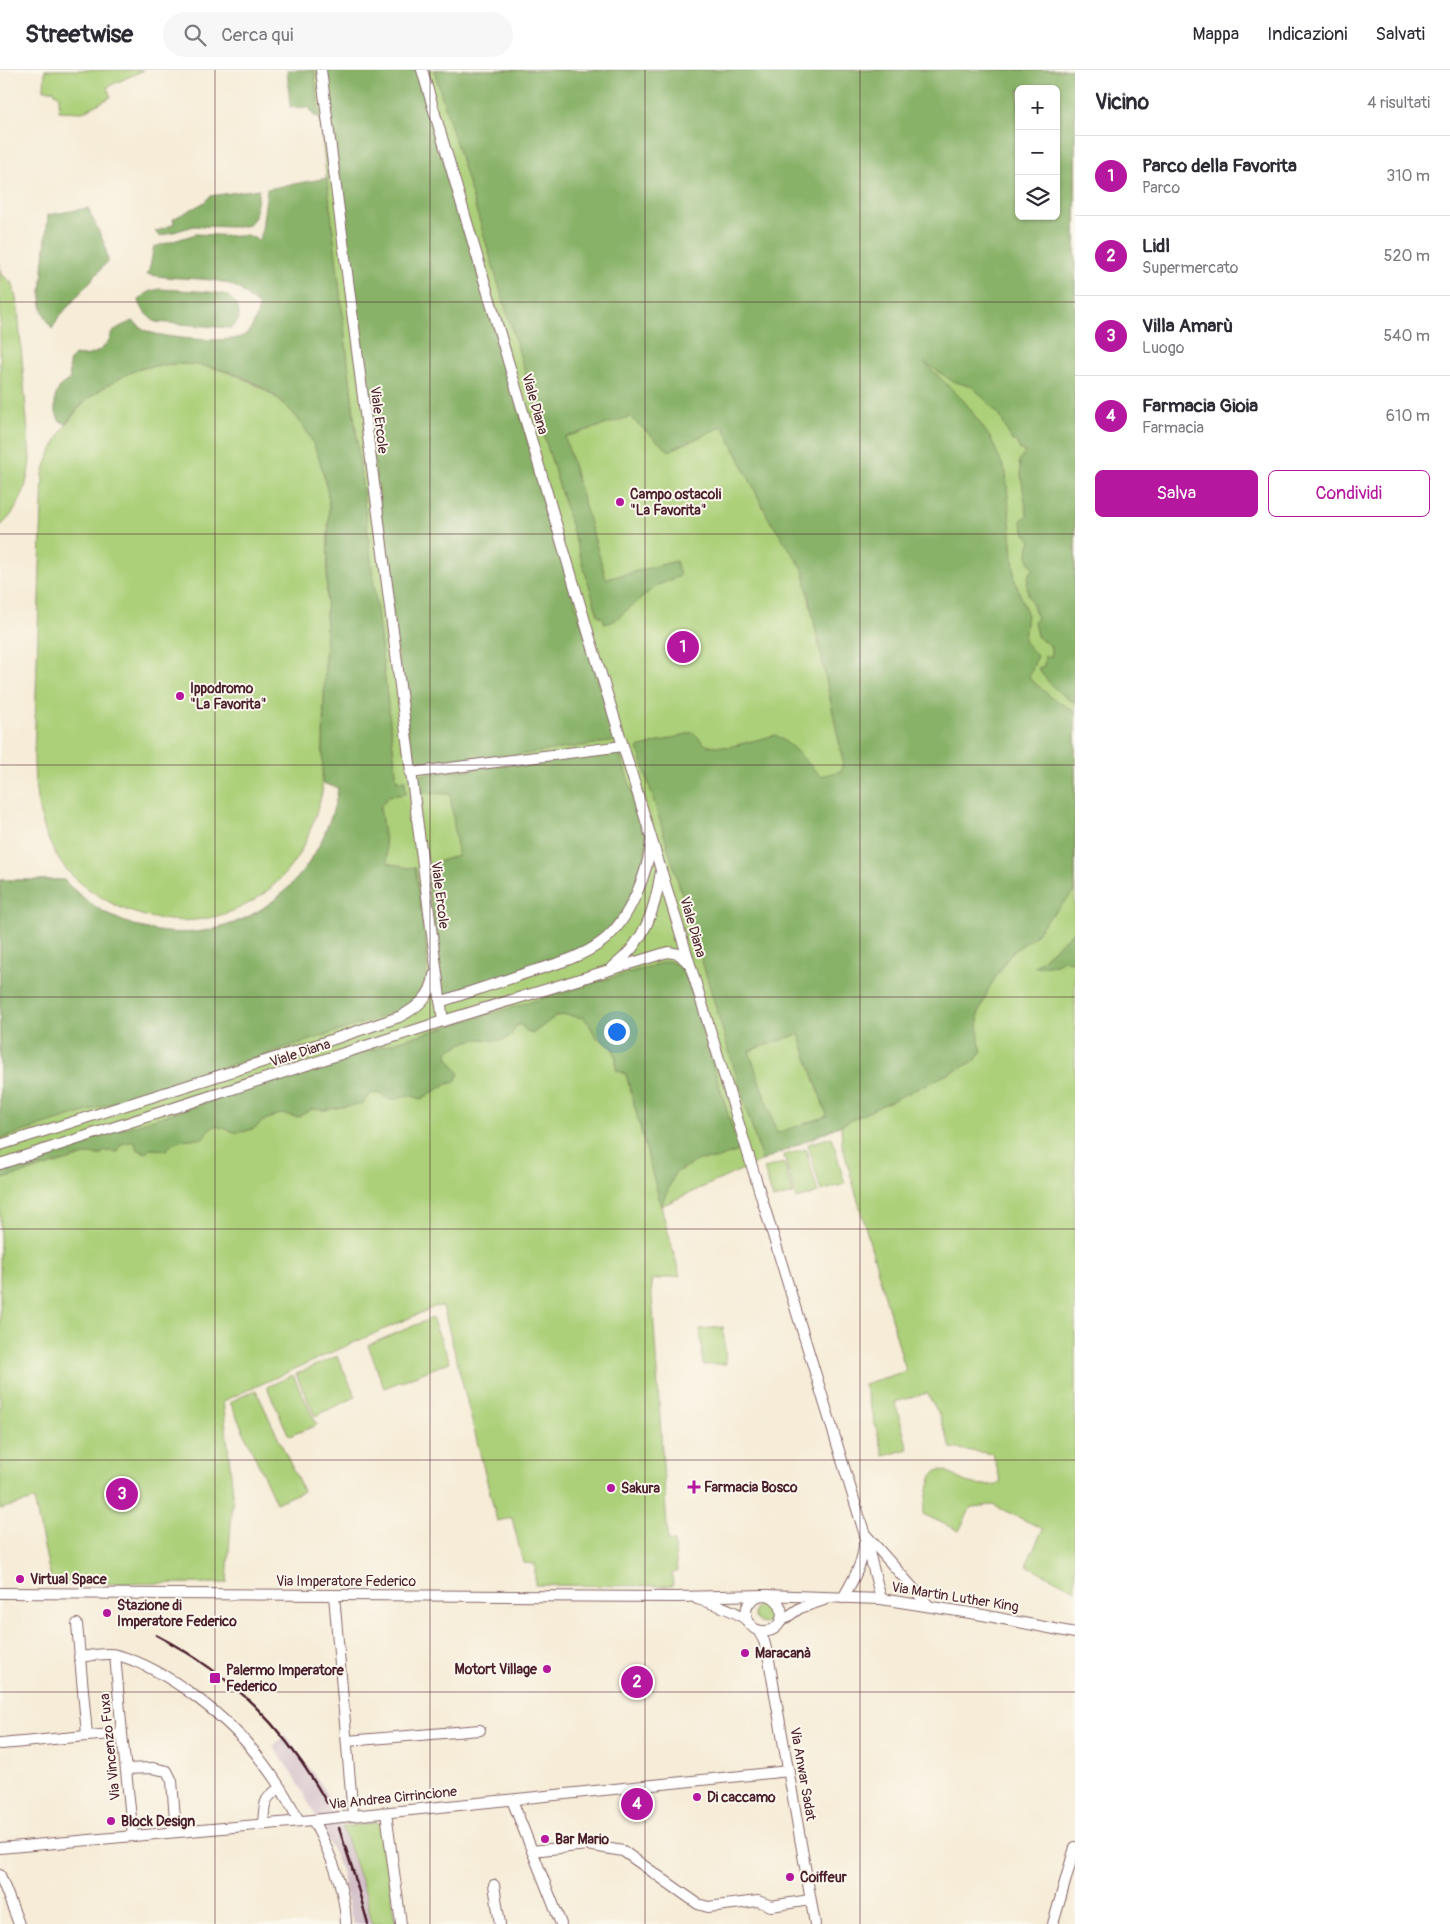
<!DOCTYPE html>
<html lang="it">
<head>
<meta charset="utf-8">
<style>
  :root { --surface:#fff; --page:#f7f7f7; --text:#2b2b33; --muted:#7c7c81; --line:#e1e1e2; --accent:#b5179e }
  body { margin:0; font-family:Pangolin,sans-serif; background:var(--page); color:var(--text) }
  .controls { position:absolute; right:15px; top:15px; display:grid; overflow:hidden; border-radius:8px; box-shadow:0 1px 4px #0004 }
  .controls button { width:45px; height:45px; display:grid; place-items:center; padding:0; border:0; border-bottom:1px solid var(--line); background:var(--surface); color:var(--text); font:25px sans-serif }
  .you { position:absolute; left:616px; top:961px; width:18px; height:18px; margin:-12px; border:4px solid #fff; border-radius:50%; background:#1a73e8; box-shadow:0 0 0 8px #1a73e833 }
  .badge { display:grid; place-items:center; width:32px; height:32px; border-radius:50%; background:var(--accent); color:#fff; font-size:16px; font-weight:700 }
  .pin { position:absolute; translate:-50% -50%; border:2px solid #fff; box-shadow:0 1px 5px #0006 }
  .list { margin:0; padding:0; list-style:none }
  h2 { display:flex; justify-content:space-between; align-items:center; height:65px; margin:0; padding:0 20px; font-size:21px }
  h2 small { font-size:16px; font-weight:400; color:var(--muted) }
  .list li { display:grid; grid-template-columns:32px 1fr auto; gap:15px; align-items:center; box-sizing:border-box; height:80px; padding:0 20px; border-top:1px solid var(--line) }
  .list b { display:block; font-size:19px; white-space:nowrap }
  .list p { margin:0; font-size:16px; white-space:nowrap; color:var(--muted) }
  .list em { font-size:16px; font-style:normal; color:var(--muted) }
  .actions { display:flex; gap:10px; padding:15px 20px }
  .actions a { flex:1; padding:11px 0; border:1px solid var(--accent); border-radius:8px; text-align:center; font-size:18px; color:var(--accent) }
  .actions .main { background:var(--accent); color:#fff }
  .icon { flex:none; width:28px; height:28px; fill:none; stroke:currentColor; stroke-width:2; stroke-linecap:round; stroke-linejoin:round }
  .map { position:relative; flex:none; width:1075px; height:1854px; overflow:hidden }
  header { display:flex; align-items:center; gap:30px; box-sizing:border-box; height:70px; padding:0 25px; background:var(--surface); border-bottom:1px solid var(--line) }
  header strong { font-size:24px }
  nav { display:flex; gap:28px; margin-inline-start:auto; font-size:18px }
  .search { width:350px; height:45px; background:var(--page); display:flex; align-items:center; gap:12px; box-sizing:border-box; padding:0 18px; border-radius:28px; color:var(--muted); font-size:19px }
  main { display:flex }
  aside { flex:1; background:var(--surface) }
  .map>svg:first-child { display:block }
  .industrial { fill:#d2bdc8 }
  .green { fill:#acd079; stroke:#7b7852; fill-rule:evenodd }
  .forest { fill:#89b269; stroke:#6a684a; fill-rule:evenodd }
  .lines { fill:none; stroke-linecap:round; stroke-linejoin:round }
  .minor-casing { stroke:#866767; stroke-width:12 }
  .minor { stroke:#fff; stroke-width:10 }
  .rail { stroke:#4a1f2b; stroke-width:2.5 }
  .grid { fill:none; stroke:#4a1f2b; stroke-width:1; stroke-opacity:0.55 }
  .poi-dot { fill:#b5179e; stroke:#fbf7ec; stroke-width:2 }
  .labels { text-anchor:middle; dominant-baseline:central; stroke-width:4; stroke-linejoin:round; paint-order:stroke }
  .street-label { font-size:14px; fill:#4a1f2b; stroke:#fbf7ec }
  .poi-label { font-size:14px; font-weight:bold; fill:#4a1f2b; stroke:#fbf7ec; text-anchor:start }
</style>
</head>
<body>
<header>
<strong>Streetwise</strong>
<div class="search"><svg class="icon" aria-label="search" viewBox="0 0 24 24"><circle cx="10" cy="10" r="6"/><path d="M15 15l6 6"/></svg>Cerca qui</div>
<nav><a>Mappa</a><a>Indicazioni</a><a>Salvati</a></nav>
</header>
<main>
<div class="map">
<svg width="1075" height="1854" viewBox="0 0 1075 1854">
  <rect width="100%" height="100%" fill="#fbf7ec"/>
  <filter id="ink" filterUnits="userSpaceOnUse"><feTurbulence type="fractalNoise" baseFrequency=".02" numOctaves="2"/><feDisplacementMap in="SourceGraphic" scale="10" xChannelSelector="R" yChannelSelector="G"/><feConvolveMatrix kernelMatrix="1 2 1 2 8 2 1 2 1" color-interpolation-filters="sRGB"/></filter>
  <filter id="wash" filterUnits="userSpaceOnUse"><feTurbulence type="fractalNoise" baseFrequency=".0096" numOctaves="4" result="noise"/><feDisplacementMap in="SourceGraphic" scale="20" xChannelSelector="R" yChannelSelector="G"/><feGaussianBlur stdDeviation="1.12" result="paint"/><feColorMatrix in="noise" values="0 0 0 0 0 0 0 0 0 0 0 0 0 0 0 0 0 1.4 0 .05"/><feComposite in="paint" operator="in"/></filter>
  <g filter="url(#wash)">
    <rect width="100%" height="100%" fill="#f6ecd7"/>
    <!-- industrial -->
    <path class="industrial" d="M286,1665L321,1714L334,1738L366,1825L372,1854H353L340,1797L320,1753L291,1702L273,1676Z"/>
    <!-- green -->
    <g class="green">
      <path d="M45,0H144L107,17L111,27L83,42L59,41V25L55,23L54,20H44Z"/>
      <path d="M314,0H1075V1520L1026,1495L1043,1459L993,1435L971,1437L959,1461L923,1444C926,1433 928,1415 932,1406C940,1391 957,1409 966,1412C974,1415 992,1416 1001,1413L993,1384L951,1378L939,1344L927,1323L895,1332L908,1379L884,1386L864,1314L906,1301L842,1074L841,1055L661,1136L680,1206L651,1210L668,1472H674L677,1502L672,1503L673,1516L535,1515V1494L523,1493L512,1448L497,1451L443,1236L434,1237L223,1331L233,1423L227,1513L52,1514L34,1430L0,1439V810H64C162,914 316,855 339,718L356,362ZM1019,19H1056V146H1019Z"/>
      <path d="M0,193L1,204L13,214L18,238L30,390C27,416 21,439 0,456Z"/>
      <path d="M197,294C256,306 308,338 324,400C326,410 327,421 329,431L322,723C315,748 307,775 291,796C246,856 167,866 104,829C89,820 72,808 61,793C40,762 34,723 34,687L43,403C58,354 95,308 148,297C164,293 181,295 197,294Z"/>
      <path d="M832,1067L845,1114L821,1121L808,1074Z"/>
      <path d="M806,1079L818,1123L796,1129L784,1085Z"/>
      <path d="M784,1093L793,1124L773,1129L764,1098Z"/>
      <path d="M432,1248L450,1292L384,1318L368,1275Z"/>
      <path d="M723,1257L726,1294L703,1295L700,1259Z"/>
      <path d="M337,1286L356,1327L315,1346L296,1304Z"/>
      <path d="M293,1305L317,1355L289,1366L267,1317Z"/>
      <path d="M256,1320L303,1421L276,1433L230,1332Z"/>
      <circle cx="764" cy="1543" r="10"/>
      <path d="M382,1752L396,1854H372L366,1825L342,1757Z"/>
    </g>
    <!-- forest -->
    <g class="forest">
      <path d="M287,0H314L320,48L313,45L310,38L290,37Z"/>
      <path d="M325,0H418L616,671L413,700Z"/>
      <path d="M434,0H1075V633C1060,625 1047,612 1038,598L1044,596L1045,586L1051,587V577L1037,566L1034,552L1037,547L1028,524L1027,516L1029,503L1034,500C1026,489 1027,482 1031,470L1025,464L1021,450L1027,446L1019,391L1025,382L1019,379L1017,371H1012L1000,346L973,317L952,311L924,292L965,332L991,369L1006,403L1015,511L1027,543L1024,571L1037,586L1029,608L1051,627L1075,642V821L1045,852L1034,867L1011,883L989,918L978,945L979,972L982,980L975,991L841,1055L762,1091L638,678L693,662L706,675L729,677L776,665L792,677L821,706L841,701L843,691L803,499L769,449L723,356L669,381L630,347L565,367L606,509L676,491L680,506L656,516L614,551L605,554L603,548L598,545ZM1019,19H1056V146H1019ZM799,964L827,1046L777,1063L749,981Z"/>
      <path d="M327,108L356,362L397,711L405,710L406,724L389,726L380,737L388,793L408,798L415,797L416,803C419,824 422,846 425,868C431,919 424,931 376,949L0,1069V810H64C145,896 276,874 324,765C330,749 336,735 338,718L322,713L329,431C323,397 316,368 291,341C256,303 199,287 148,297C134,299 122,307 110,314C92,324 77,337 66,354L59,350L55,340V327L60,316L70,309L69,292L74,285C88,288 101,283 109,270C112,265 109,267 112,263C117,257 126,254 133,251C138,255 143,260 149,262C165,268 228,274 243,266C253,260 257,247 259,236C250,230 244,221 234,216C212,205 173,211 147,204C152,195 151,187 154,177L196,164L235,166L247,165L259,170L262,160L267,119Z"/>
      <path d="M259,119L255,147L249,155L238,157L194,156L160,166L155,162L174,154L173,149L205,132L210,126Z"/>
      <path d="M88,138L105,175L108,191L59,247L52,259L42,240L41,222L48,145Z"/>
      <path d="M160,219C174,220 216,221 226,225C233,229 238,235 239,243C240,251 236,254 230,258L156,252C147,247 143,241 139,231C144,222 150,221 160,219Z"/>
      <path d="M619,681L647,768L644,790L629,829L620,846L600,869L581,881L444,927L426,796L458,785L450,724L416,723L414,706Z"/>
      <path d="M1075,860V890L1071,892L1063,890L1057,894L1034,897Z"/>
      <path d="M668,891L680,896L689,914L739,1081L715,1089L699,1090L675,1103L661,1136L626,1004L616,1000V988L612,976L596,967L589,954L583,948L567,945L556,946L532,964L525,960L521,955H517C507,976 497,970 480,969C469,969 455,976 447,983L448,988L459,1003L455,1012L447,1014L421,1029L409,1025L398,1029L388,1030L380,1023L370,1024L362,1034L324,1040L312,1039L298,1047L280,1044L265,1050L253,1059L238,1063L216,1056L209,1059L203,1069C188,1069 177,1068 166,1080L150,1079L146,1083L137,1079L134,1071L121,1074L118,1082L105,1081L100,1085L89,1084L0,1110V1098L409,968Z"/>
    </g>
  </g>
  <g filter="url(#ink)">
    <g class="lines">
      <defs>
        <g id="minor">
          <path d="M321,0L443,951"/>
          <path d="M422,0L589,565L864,1462L881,1529"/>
          <path d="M410,703L623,676"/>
          <path d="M613,897C645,872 655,840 661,801"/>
          <path d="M440,932C469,922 498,913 526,903C553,895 581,888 603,871C629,851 649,801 651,770"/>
          <path d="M0,1075L325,972L399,947C417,938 432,926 434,905"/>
          <path d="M0,1094L443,951L668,882L679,884L689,894"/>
          <path d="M866,1465L929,1536"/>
          <path d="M0,1523L677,1527L764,1525L881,1529L983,1545L1075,1563"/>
          <path d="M334,1525L353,1746"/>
          <path d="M843,1528C852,1512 864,1492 864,1473"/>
          <path d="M697,1529C711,1533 737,1540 747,1551C752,1556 754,1561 763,1561C785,1563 789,1533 768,1525"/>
          <path d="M747,1550C744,1539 748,1530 759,1526"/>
          <path d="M780,1552L800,1538L824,1530"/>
          <path d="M77,1554L87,1665"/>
          <path d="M758,1560L764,1571L769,1590L815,1854"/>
          <path d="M115,1585L122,1664L133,1766"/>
          <path d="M79,1587C91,1586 106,1582 117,1585C168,1599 232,1650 263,1693C277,1711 289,1731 299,1751"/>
          <path d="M347,1671L480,1660"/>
          <path d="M0,1674C41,1671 81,1665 122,1664"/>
          <path d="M126,1699L152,1698L167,1701L172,1711L176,1762"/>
          <path d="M512,1730L561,1854"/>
          <path d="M386,1743L401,1854"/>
          <path d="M313,1750C330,1783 345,1816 346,1854"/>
          <path d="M263,1754C265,1735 262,1729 280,1718"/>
          <path d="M0,1778L313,1750L789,1701"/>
          <path d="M532,1781L587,1775L623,1781L698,1834L708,1837L758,1831L771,1836L810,1830"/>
          <path d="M0,1805L19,1854"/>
          <path d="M494,1815L500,1854"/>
          <path d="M1053,1854L1075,1777"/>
        </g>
      </defs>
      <!-- minor casing -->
      <use href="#minor" class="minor-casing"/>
      <!-- minor -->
      <use href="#minor" class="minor"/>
      <!-- rail -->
      <g class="rail">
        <path d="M156,1565C233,1605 285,1658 327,1733"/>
        <path d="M339,1758L354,1804L368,1854"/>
      </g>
    </g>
  </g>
  <!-- grid -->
  <path class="grid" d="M215,0V1854M430,0V1854M645,0V1854M860,0V1854M0,232H1075M0,464H1075M0,695H1075M0,927H1075M0,1159H1075M0,1390H1075M0,1622H1075"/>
  <!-- markers -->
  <g class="poi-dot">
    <circle cx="620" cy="432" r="5"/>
    <circle cx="180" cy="626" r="5"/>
    <path d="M691.5 1409.5h5v5h5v5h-5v5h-5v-5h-5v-5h5z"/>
    <circle cx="611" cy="1418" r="5"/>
    <circle cx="20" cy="1509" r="5"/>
    <circle cx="107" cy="1543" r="5"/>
    <circle cx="745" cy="1583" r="5"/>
    <circle cx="547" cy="1599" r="5"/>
    <rect x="209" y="1602" width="12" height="12" rx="2.5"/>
    <circle cx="697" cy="1727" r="5"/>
    <circle cx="111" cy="1751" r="5"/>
    <circle cx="545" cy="1769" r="5"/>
    <circle cx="790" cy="1807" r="5"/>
  </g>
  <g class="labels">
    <!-- street labels -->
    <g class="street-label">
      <text transform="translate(535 334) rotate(74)">Viale Diana</text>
      <text transform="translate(379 350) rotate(83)">Viale Ercole</text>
      <text transform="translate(440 825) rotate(83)">Viale Ercole</text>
      <text transform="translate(693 857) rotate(74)">Viale Diana</text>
      <text transform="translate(300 983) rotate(-18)">Viale Diana</text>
      <text x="346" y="1511">Via Imperatore Federico</text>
      <text transform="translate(955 1527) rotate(9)">Via Martin Luther King</text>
      <text transform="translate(110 1677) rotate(-96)">Via Vincenzo Fuxa</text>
      <text transform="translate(803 1704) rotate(80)">Via Anwar Sadat</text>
      <text transform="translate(393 1728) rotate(-6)">Via Andrea Cirrincione</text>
    </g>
    <!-- poi labels -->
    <g class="poi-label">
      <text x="630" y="424">Campo ostacoli<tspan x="630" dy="16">"La Favorita"</tspan></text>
      <text x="190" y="618">Ippodromo<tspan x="190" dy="16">"La Favorita"</tspan></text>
      <text x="704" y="1417">Farmacia Bosco</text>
      <text x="621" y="1418">Sakura</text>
      <text x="30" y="1509">Virtual Space</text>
      <text x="117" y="1535">Stazione di<tspan x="117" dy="16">Imperatore Federico</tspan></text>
      <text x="755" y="1583">Maracanà</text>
      <text x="537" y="1599" text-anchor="end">Motort Village</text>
      <text x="226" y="1600">Palermo Imperatore<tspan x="226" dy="16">Federico</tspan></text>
      <text x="707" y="1727">Di caccamo</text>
      <text x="121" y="1751">Block Design</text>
      <text x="555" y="1769">Bar Mario</text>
      <text x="800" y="1807">Coiffeur</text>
    </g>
  </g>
</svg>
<div class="controls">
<button>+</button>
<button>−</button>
<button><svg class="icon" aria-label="layers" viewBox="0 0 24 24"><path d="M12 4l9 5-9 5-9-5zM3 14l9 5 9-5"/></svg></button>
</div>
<div class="you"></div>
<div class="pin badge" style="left:683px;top:577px">1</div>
<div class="pin badge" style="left:637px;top:1612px">2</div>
<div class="pin badge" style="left:122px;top:1424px">3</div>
<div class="pin badge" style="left:637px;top:1734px">4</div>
</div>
<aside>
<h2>Vicino<small>4 risultati</small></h2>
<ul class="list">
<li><span class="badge">1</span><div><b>Parco della Favorita</b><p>Parco</p></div><em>310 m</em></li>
<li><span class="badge">2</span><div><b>Lidl</b><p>Supermercato</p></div><em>520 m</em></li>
<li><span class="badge">3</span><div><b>Villa Amarù</b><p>Luogo</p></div><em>540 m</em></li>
<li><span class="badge">4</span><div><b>Farmacia Gioia</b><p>Farmacia</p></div><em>610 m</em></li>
</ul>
<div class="actions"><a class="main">Salva</a><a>Condividi</a></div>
</aside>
</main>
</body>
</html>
